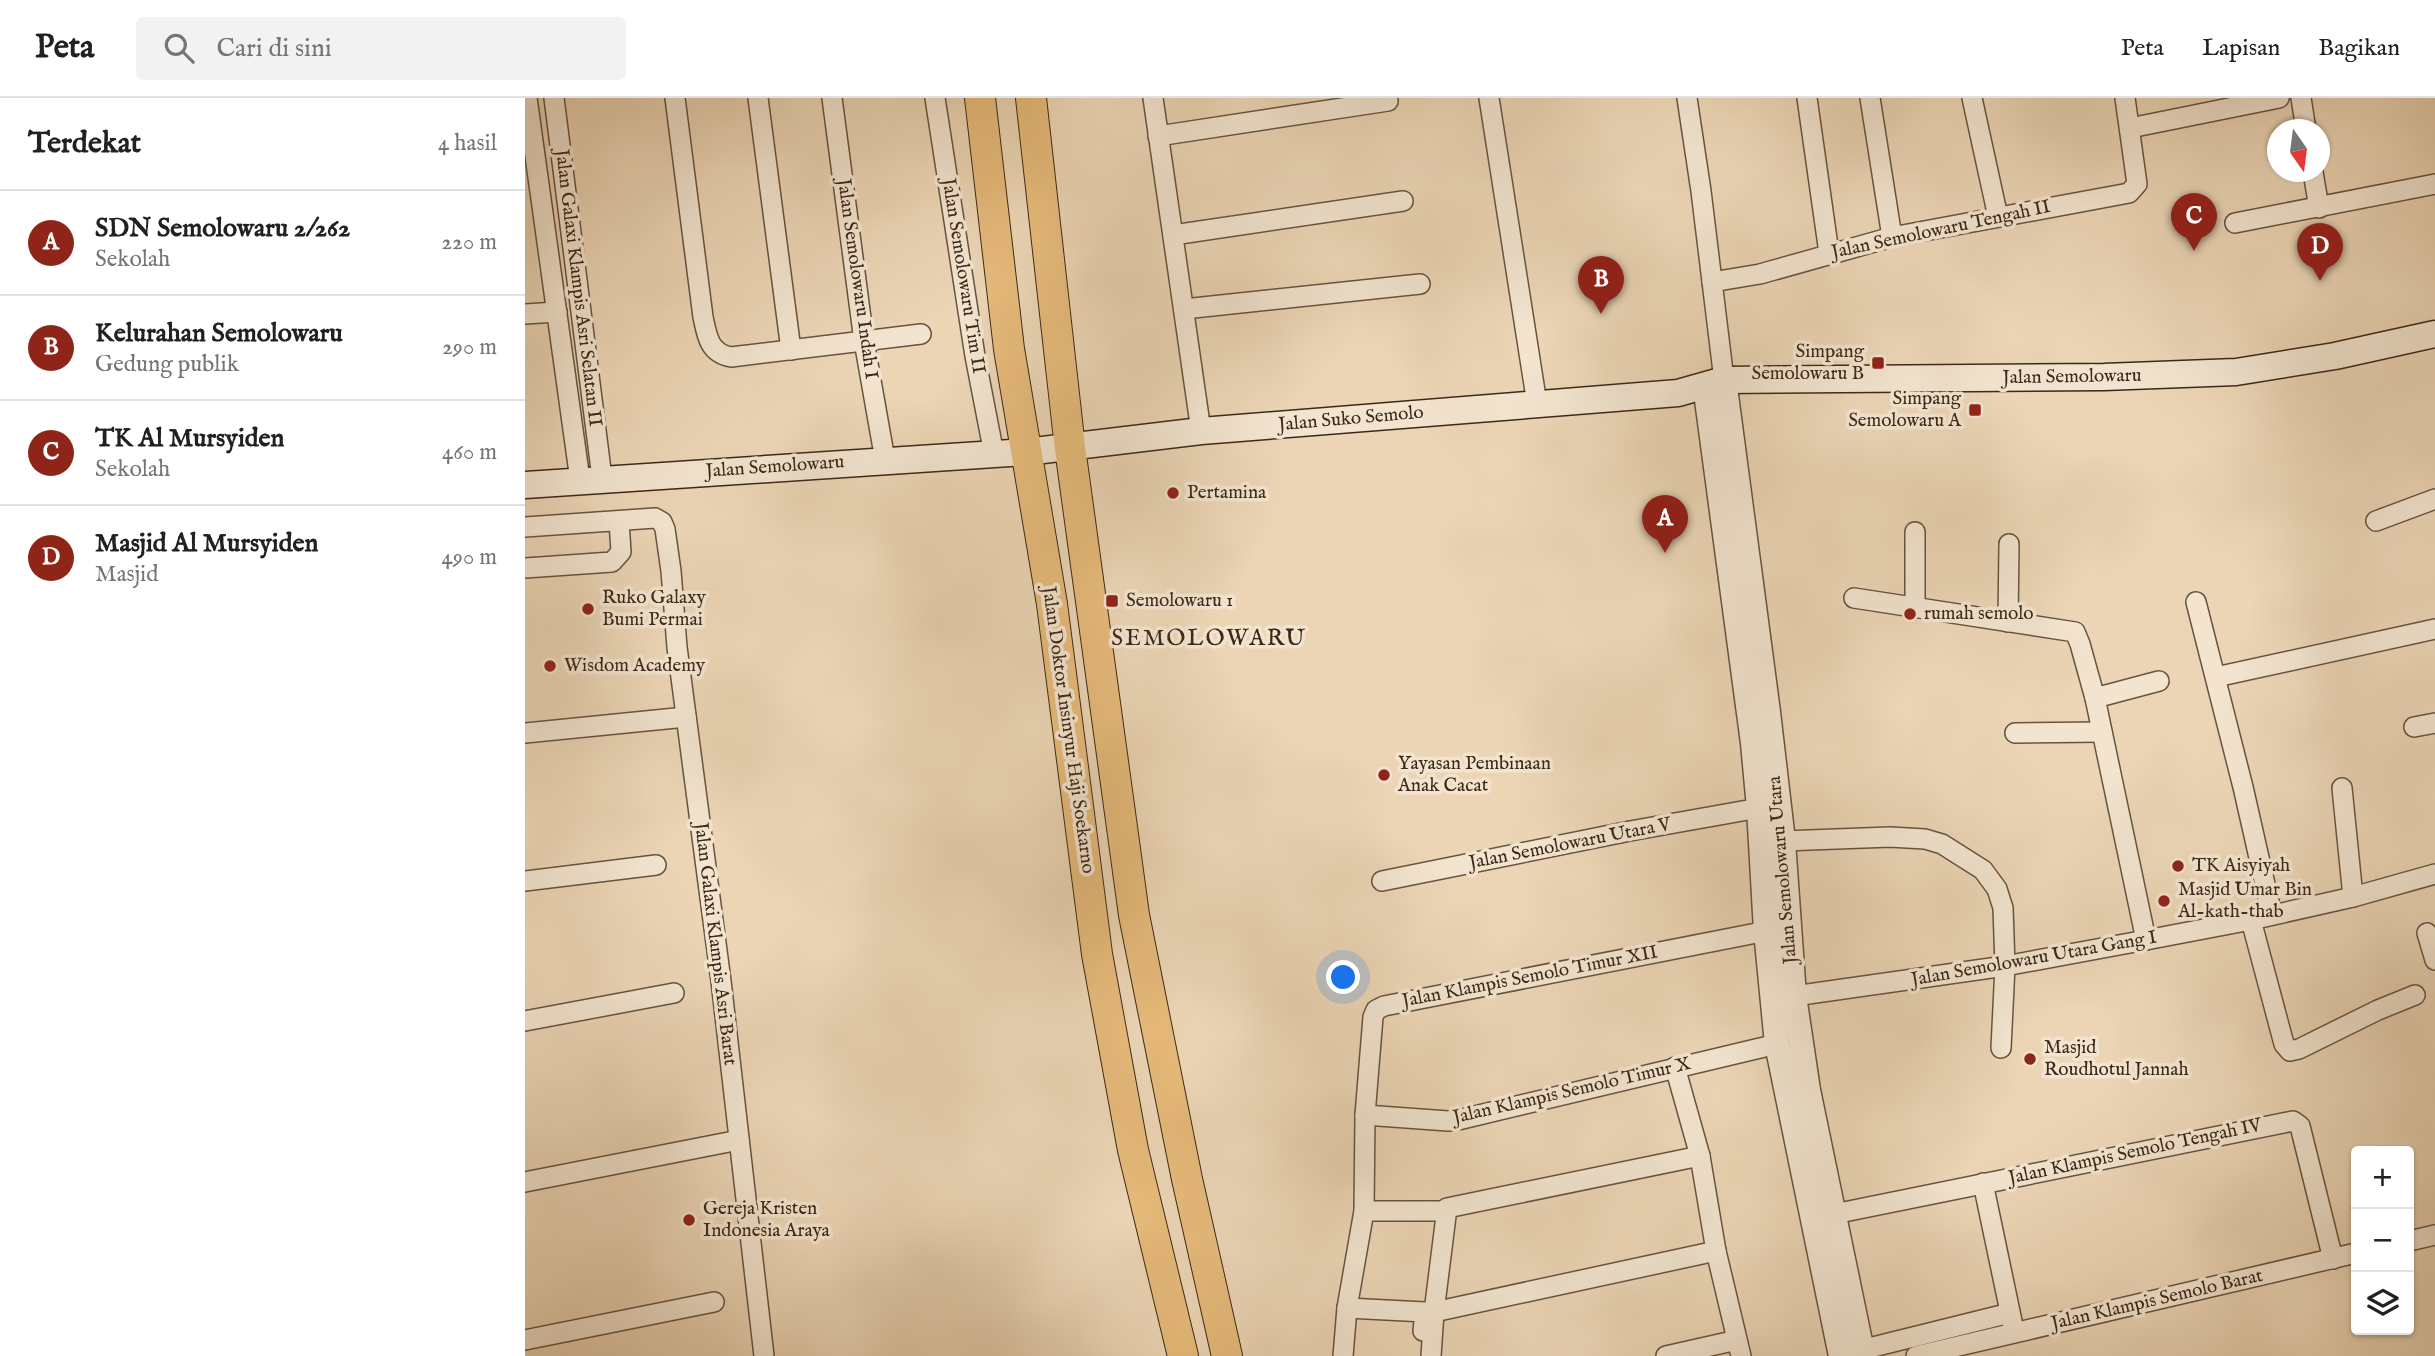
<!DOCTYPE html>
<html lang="id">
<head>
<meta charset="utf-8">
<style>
  :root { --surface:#fff; --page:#f2f2f2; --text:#202124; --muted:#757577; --line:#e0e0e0; --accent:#8f2418 }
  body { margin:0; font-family:"IM FELL English",serif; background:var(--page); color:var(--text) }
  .controls { position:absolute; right:21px; bottom:21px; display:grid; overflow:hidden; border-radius:7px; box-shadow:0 2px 5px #0004 }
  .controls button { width:63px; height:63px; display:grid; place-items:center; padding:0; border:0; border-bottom:2px solid var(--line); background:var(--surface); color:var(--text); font:35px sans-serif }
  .compass { position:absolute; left:1742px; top:21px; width:63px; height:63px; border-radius:50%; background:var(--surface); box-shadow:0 2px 5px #0004; rotate:166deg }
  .you { position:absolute; left:819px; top:880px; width:24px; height:24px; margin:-18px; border:5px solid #fff; border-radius:50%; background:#1a73e8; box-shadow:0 0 0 10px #1a73e833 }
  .badge { display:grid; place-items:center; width:46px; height:46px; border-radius:50%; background:var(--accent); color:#fff; font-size:23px; font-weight:700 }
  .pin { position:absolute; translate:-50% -58px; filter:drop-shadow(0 2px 4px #0008) }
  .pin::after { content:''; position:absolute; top:37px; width:24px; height:21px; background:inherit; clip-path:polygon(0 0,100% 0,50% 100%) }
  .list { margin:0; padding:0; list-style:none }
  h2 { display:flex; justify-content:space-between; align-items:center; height:91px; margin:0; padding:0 28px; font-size:30px }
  h2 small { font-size:23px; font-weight:400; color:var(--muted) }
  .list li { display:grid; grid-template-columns:46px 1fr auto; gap:21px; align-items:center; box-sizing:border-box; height:105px; padding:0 28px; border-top:2px solid var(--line) }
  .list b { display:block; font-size:26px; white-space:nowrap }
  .list p { margin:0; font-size:23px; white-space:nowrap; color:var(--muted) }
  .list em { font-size:23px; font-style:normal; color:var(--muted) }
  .icon { flex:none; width:38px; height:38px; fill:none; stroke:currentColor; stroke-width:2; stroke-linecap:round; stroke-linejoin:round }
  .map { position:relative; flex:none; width:1910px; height:1258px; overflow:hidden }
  header { display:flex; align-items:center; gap:42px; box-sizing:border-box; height:98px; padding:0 35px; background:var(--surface); border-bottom:2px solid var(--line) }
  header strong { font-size:33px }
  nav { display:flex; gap:38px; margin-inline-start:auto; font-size:24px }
  .search { width:490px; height:63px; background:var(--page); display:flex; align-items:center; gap:18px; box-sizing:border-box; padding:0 24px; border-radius:7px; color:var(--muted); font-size:26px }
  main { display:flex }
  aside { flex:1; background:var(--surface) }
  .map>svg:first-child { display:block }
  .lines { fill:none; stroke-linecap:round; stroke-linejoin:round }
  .minor-casing { stroke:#68533f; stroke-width:22 }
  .tertiary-casing { stroke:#68533f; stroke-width:27 }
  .secondary-casing { stroke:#3d2818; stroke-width:29 }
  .primary-casing { stroke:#3d2818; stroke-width:32 }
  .minor { stroke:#f2e4cf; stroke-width:19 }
  .tertiary { stroke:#f2e4cf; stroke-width:24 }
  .secondary { stroke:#f2e4cf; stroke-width:26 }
  .primary { stroke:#e6ba7a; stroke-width:30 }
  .poi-dot { fill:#8f2418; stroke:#f2e4cf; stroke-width:2.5 }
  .labels { text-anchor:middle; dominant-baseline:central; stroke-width:7; stroke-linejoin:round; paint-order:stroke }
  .street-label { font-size:19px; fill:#3d2818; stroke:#f2e4cf }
  .poi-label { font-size:19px; fill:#3d2818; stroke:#f2e4cf; text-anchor:start }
  .quarter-label { font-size:23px; letter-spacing:2px; fill:#3d2818; stroke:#f2e4cf }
</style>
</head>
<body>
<header>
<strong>Peta</strong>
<div class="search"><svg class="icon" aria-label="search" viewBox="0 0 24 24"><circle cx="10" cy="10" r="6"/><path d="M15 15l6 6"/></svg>Cari di sini</div>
<nav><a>Peta</a><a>Lapisan</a><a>Bagikan</a></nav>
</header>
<main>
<aside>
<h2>Terdekat<small>4 hasil</small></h2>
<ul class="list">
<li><span class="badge">A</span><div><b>SDN Semolowaru 2/262</b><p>Sekolah</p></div><em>220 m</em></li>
<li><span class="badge">B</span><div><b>Kelurahan Semolowaru</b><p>Gedung publik</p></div><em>290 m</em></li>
<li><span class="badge">C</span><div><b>TK Al Mursyiden</b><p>Sekolah</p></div><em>460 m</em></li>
<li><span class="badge">D</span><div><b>Masjid Al Mursyiden</b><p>Masjid</p></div><em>490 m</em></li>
</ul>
</aside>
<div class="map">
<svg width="1910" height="1258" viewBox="0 0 1910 1258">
  <rect width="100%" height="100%" fill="#ebd5b5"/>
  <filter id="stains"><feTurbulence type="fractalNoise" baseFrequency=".00286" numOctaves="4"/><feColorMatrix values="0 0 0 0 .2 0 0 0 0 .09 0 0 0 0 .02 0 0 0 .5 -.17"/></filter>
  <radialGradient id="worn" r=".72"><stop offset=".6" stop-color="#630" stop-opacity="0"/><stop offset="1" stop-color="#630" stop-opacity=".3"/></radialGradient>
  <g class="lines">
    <defs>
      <g id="minor">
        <path d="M2,0L55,382"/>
        <path d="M29,0L77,380"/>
        <path d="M150,0L178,219C182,238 184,255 206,259L396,236"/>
        <path d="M233,0L266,252"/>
        <path d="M307,0L339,243L360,362"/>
        <path d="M410,0L450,258L469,356"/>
        <path d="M628,0L676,333"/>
        <path d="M964,0L1012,306"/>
        <path d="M1162,0L1176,93L1199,282"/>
        <path d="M1282,0L1304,155"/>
        <path d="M1345,0L1367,139"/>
        <path d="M1447,0L1473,119"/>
        <path d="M1776,0L1781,32"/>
        <path d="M1605,30L1754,0"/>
        <path d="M633,38L863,3"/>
        <path d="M1788,74L1794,110"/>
        <path d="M1710,125L1910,86"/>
        <path d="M648,137L878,103"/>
        <path d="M1187,184L1235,176L1367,139L1604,95L1612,86L1600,0"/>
        <path d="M659,211L895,186"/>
        <path d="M0,216L32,214"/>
        <path d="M1851,423L1910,401"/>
        <path d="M0,429L130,420L137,424L140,431L146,473L152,549L196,883L239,1258"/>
        <path d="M0,470L87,464L96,454L94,423"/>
        <path d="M1329,500L1550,534L1555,546L1570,600L1621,842"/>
        <path d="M1671,504L1718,689L1747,817"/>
        <path d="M1390,509V434"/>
        <path d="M1483,524L1484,446"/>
        <path d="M1691,579L1910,531"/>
        <path d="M1570,600L1634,583"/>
        <path d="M1889,629L1910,625"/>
        <path d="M0,635L161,619"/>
        <path d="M1490,635L1577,634"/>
        <path d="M1817,690L1828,799"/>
        <path d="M1258,743L1365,739L1400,741L1417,746L1458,772L1472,791L1478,810L1480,868L1476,950"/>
        <path d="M0,783L131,767"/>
        <path d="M857,783L1105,733L1234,710"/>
        <path d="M1726,822L1759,946L1765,953L1774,951L1853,912L1890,897"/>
        <path d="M1902,835L1910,862"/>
        <path d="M1269,898L1480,868L1621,842L1726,822L1828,799L1910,776"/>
        <path d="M0,923L149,895"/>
        <path d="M1150,969L1175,1058L1191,1153L1216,1258"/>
        <path d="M840,1017L923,1023L933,1022L1252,946"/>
        <path d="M0,1084L214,1042"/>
        <path d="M1458,1085L1488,1228"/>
        <path d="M839,1113H914"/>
        <path d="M1309,1116L1768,1023L1775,1028L1808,1161"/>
        <path d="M1884,1143L1910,1137"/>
        <path d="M822,1210L900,1214L898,1233"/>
        <path d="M909,1214L1191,1153"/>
        <path d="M0,1242L189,1204"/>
        <path d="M1336,1252L1485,1215"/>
        <path d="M818,1258L822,1210L839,1113L840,1017L848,919L851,912L859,908L1252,831"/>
        <path d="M906,1258L909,1214L922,1110L1175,1058"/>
        <path d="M1141,1258L1212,1242"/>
        <path d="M1391,1258L1831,1155"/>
      </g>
      <g id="tertiary">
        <path d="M1199,282L1243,614L1258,743L1269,898L1283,992L1338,1258"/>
        <path d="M1180,287L1228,645L1234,710L1241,833L1252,946L1316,1258"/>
      </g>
      <path id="secondary" d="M0,387L501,354L676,333L1153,295L1199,282L1579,279L1711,274L1810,258L1910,236"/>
      <g id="primary">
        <path d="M455,0L484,251L527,506L572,856L608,1052L658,1258"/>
        <path d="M506,0L545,350L609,817L662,1081L702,1258"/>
      </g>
    </defs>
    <!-- minor casing -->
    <use href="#minor" class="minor-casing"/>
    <!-- tertiary casing -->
    <use href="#tertiary" class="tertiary-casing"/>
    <!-- secondary casing -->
    <use href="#secondary" class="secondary-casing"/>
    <!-- primary casing -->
    <use href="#primary" class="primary-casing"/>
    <!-- minor -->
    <use href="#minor" class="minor"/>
    <!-- tertiary -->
    <use href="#tertiary" class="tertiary"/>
    <!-- secondary -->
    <use href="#secondary" class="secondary"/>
    <!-- primary -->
    <use href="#primary" class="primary"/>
  </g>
  <!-- markers -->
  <g class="poi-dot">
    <rect x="1346" y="258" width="14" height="14" rx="3.5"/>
    <rect x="1443" y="305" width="14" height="14" rx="3.5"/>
    <circle cx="648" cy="395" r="7"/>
    <rect x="580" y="496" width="14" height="14" rx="3.5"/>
    <circle cx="63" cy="511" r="7"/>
    <circle cx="1385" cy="516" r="7"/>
    <circle cx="25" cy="568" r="7"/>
    <circle cx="859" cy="677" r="7"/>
    <circle cx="1653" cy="768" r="7"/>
    <circle cx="1639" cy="803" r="7"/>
    <circle cx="1505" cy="961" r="7"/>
    <circle cx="164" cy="1122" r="7"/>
  </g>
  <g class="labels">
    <!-- street labels -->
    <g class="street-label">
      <text transform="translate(1416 132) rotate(-12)">Jalan Semolowaru Tengah II</text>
      <text transform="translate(438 178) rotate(81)">Jalan Semolowaru Tim II</text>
      <text transform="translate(332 181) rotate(82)">Jalan Semolowaru Indah I</text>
      <text transform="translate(53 190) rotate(83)">Jalan Galaxi Klampis Asri Selatan II</text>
      <text transform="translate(1547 279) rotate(-1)">Jalan Semolowaru</text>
      <text transform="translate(826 321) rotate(-5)">Jalan Suko Semolo</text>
      <text transform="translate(250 369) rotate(-4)">Jalan Semolowaru</text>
      <text transform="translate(543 632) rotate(82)">Jalan Doktor Insinyur Haji Soekarno</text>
      <text transform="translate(1045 746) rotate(-11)">Jalan Semolowaru Utara V</text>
      <text transform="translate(1258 772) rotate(-95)">Jalan Semolowaru Utara</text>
      <text transform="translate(190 846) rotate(83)">Jalan Galaxi Klampis Asri Barat</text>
      <text transform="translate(1509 861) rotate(-10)">Jalan Semolowaru Utara Gang I</text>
      <text transform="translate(1005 879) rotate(-11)">Jalan Klampis Semolo Timur XII</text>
      <text transform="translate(1047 993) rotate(-13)">Jalan Klampis Semolo Timur X</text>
      <text transform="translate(1610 1054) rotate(-12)">Jalan Klampis Semolo Tengah IV</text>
      <text transform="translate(1632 1202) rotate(-13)">Jalan Klampis Semolo Barat</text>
    </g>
    <!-- poi labels -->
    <g class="poi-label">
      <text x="1339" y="254" text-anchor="end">Simpang<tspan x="1339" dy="22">Semolowaru B</tspan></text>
      <text x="1436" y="301" text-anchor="end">Simpang<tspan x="1436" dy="22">Semolowaru A</tspan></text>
      <text x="662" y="395">Pertamina</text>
      <text x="77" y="500">Ruko Galaxy<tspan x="77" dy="22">Bumi Permai</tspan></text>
      <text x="601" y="503">Semolowaru 1</text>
      <text x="1399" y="516">rumah semolo</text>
      <text x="39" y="568">Wisdom Academy</text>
      <text x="873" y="666">Yayasan Pembinaan<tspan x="873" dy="22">Anak Cacat</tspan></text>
      <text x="1667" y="768">TK Aisyiyah</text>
      <text x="1653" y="792">Masjid Umar Bin<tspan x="1653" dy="22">Al-kath-thab</tspan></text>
      <text x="1519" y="950">Masjid<tspan x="1519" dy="22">Roudhotul Jannah</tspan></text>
      <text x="178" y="1111">Gereja Kristen<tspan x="178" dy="22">Indonesia Araya</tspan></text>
    </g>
    <!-- quarter labels -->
    <g class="quarter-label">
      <text x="684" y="540">SEMOLOWARU</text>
    </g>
  </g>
  <rect width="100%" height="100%" filter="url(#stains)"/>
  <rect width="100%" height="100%" fill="url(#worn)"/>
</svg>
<div class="controls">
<button>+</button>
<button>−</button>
<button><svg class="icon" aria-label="layers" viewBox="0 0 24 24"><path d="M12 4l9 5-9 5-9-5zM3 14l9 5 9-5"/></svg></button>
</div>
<svg class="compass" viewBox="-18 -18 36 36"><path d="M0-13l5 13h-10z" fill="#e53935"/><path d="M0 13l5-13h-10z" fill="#757577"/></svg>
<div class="you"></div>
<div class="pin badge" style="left:1140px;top:455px">A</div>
<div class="pin badge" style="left:1076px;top:216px">B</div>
<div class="pin badge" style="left:1669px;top:153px">C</div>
<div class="pin badge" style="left:1795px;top:183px">D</div>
</div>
</main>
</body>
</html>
